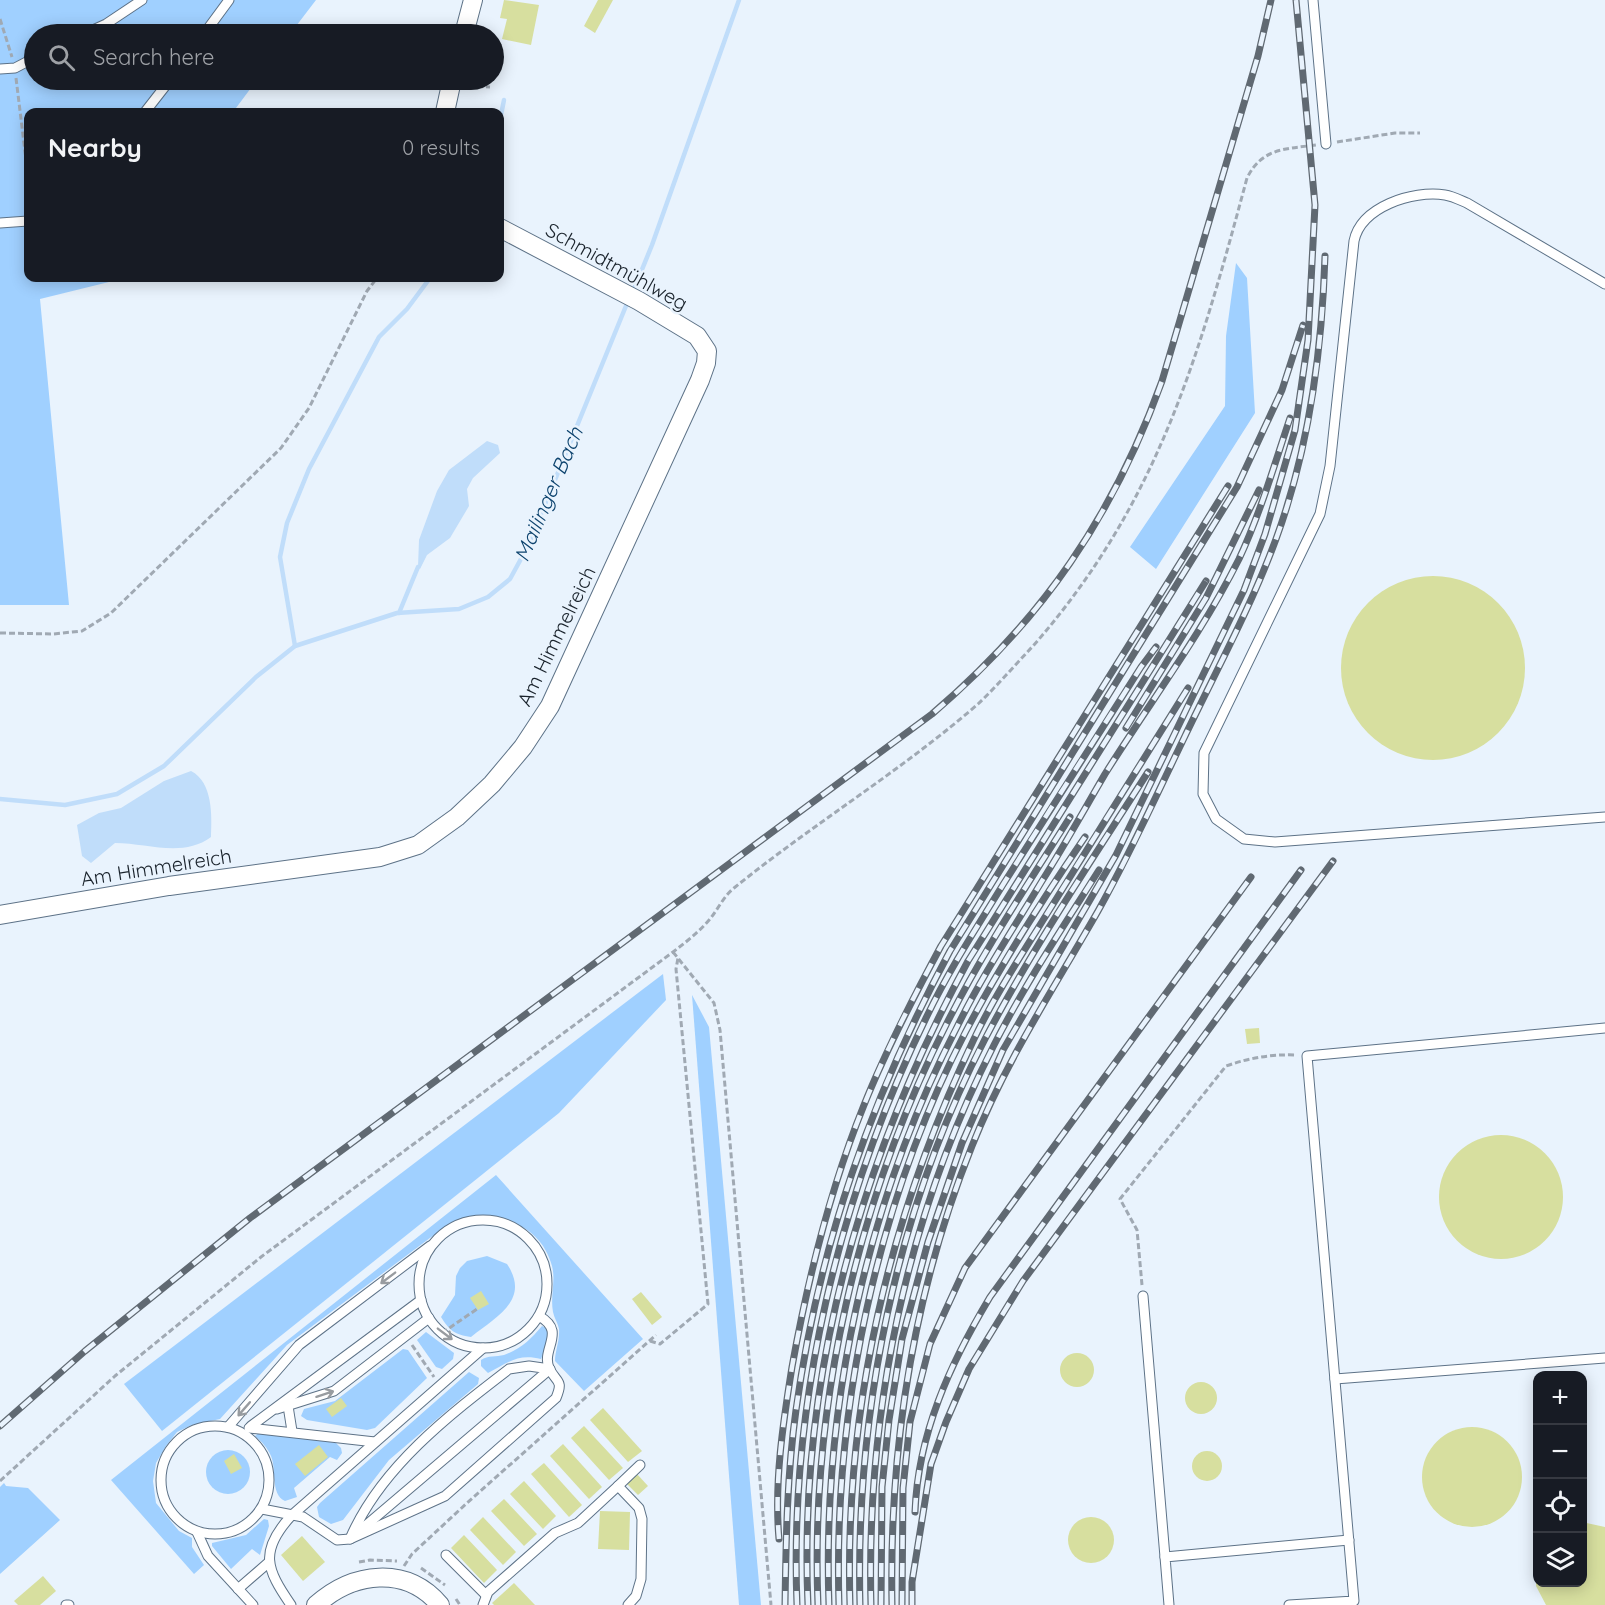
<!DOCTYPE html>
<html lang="en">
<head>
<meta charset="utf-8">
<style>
  :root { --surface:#171b24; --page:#242831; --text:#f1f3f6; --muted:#9ea1a6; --line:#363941 }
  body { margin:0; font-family:Quicksand,sans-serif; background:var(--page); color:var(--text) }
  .controls { position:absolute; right:18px; bottom:18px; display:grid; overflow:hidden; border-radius:12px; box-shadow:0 3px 15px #0003 }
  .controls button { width:54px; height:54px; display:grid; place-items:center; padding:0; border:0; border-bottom:2px solid var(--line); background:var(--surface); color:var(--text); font:30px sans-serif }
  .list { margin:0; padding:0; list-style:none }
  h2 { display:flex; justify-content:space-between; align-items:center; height:78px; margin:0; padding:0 24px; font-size:26px }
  h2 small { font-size:20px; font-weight:400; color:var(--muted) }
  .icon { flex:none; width:33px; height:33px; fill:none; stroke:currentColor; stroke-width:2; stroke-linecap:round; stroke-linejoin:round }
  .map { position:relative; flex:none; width:1605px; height:1605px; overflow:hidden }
  .search { position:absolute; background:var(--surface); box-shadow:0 3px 15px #0003; left:24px; top:24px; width:480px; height:66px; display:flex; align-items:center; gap:15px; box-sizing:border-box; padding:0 21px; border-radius:33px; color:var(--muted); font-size:22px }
  .panel { position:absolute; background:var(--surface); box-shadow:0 3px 15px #0003; left:24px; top:108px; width:480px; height:174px; border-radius:12px }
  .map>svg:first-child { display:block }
  .green { fill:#a0d0ff }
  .water { fill:#c0ddfa }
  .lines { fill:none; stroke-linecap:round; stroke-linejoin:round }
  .stream { stroke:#c0ddfa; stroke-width:4.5 }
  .building { fill:#d7df9f }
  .lane-casing { stroke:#5d7287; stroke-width:11 }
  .street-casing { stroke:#5d7287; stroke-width:20 }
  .path { stroke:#a0a9b3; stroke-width:3; stroke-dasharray:6 3; stroke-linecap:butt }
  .lane { stroke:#fff; stroke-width:9 }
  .street { stroke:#fff; stroke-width:18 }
  .rail-casing { stroke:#606972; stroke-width:7 }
  .rail { stroke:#e9f3fd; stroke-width:4.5; stroke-dasharray:14; stroke-linecap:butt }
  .oneway { stroke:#989ca0 }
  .labels { text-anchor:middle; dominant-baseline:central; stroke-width:5; stroke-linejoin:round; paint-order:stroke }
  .street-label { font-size:20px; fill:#19222b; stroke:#e9f3fd }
  .water-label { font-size:21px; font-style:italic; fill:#0d436e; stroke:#e9f3fd }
</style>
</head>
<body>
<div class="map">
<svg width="1605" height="1605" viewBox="0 0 1605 1605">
  <rect width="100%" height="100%" fill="#e9f3fd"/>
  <!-- green -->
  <g class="green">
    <path d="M0,0H316L290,34H34V80H257L233,112H28V278H112L109,282L40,299L69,605H0Z"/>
    <path d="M1236,263L1247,278L1255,413L1156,569L1130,547L1225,406L1226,336Z"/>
    <path d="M663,974L666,1000L559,1113L162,1431L124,1384Z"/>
    <path d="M692,995L709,1027L761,1605H739Z"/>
    <path d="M496,1175L643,1339L584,1391L555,1361C555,1351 560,1340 559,1329C558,1323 554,1318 553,1312C550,1296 556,1281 552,1266C540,1220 489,1209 450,1223L287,1345L220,1419L192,1425L177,1432L166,1446L156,1463L153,1481L156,1503L179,1531L192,1538V1547L204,1565L194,1574L111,1480Z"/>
    <path d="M487,1256L507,1264C531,1300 496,1317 471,1337C455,1335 449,1330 441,1317L455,1295L456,1276L460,1268L467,1261Z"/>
    <path d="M542,1326L548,1329L549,1338L541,1359C518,1353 507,1363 488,1373L481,1366V1360C488,1355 496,1357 504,1355C521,1349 531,1339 542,1326Z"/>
    <path d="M426,1332L454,1353L453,1359L442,1369L436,1367L417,1340Z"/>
    <path d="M403,1349L408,1350L427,1378L375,1428L367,1430L307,1420L301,1416L304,1409L335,1401Z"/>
    <path d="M469,1372L479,1378L478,1384L389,1460L343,1520L331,1524L319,1517L317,1507L320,1503Z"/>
    <path d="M260,1432L336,1443L341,1448L342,1453L337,1460L330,1457L294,1488L297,1497L285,1501C270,1494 277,1470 271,1456C267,1447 262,1442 255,1436Z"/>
    <circle cx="228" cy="1472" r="22"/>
    <path d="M4,1483L6,1486L28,1488L60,1520L0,1574V1487Z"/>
    <path d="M264,1519L268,1520L269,1526L260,1555L252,1549L231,1569L212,1546V1543L246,1535Z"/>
  </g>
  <!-- water -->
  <g class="water">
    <path d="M487,441L498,445L500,453L473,478L467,489L469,506L450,538L427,555L420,569L418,567L419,540L437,491L449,470Z"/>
    <path d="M191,771C213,782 212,816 211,837C183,858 147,843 115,843L91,863L82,856L77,825L99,813L121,808L164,781Z"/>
  </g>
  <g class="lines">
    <!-- stream -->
    <g class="stream">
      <path d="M500,120L504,100"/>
      <path d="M632,294L652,245L739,0"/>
      <path d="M399,613L418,567"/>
      <path d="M295,646L280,557L287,523L309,469L379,337L407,309L430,278"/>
      <path d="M0,799L65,805L117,794L164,766L256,677L295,646L397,613L459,609L488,597L510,579L528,546L628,301"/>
    </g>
  </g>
  <!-- building -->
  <g class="building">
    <path d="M504,0L539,5L531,45L502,39L507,19L500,18Z"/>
    <path d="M598,0H613L595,33L584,26Z"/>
    <circle cx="1433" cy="668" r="92"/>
    <path d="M1259,1028L1260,1043L1247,1044L1245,1029Z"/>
    <circle cx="1501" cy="1197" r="62"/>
    <path d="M481,1291L489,1304L478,1310L470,1298Z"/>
    <path d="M641,1292L662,1317L652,1325L632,1299Z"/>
    <circle cx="1077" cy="1370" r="17"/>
    <circle cx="1201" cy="1398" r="16"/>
    <path d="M341,1398L347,1406L332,1417L326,1409Z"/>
    <path d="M603,1408L642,1451L628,1462L590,1420Z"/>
    <path d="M584,1426L623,1468L609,1480L571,1438Z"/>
    <circle cx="1472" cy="1477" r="50"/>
    <path d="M563,1444L602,1487L589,1499L550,1456Z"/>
    <path d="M319,1445L328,1457L305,1476L295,1464Z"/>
    <circle cx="1207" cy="1466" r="15"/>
    <path d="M234,1454L242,1468L231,1474L224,1461Z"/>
    <path d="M544,1463L582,1505L569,1517L531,1474Z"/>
    <path d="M637,1474L648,1486L638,1495L627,1484Z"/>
    <path d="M524,1481L556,1516L543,1529L510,1494Z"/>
    <path d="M504,1499L537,1534L524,1546L491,1511Z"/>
    <path d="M600,1511L630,1512L629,1550L598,1549Z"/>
    <circle cx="1091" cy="1540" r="23"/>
    <path d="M483,1517L516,1552L503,1565L470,1530Z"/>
    <path d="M1582,1522L1605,1527V1605H1546L1536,1586V1563L1538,1582H1582Z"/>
    <path d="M464,1535L497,1570L484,1583L451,1548Z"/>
    <path d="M302,1536L325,1562L303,1581L281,1555Z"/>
    <path d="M43,1576L56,1591L40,1605H18L14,1601Z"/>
    <path d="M514,1583L535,1605H494L492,1603Z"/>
  </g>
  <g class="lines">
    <defs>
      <g id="lane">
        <path d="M1313,0L1326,144"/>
        <path d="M84,34L106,24L142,0"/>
        <path d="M204,34L229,0"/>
        <path d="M0,69L15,68L34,58"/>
        <path d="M145,112L170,80"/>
        <path d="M0,223L28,221"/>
        <path d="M1605,284L1467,203C1460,200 1452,196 1445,195C1412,190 1361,207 1354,241L1330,466L1320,514L1204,753L1203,794L1216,819L1244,839L1275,842L1605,817"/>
        <circle cx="483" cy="1284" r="64"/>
        <path d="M1143,1296L1165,1557"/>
        <path d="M529,1366L550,1369L350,1539C380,1468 449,1415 509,1369Z"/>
        <path d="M1335,1379L1605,1358"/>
        <path d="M288,1406L292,1431"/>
        <path d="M277,1409L334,1391L429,1318"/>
        <circle cx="215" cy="1480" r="54"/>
        <path d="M251,1426L421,1300"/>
        <path d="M228,1427L299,1345L430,1246"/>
        <path d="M249,1428L375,1442"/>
        <path d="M618,1486L640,1465"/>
        <path d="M262,1509L303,1517L337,1540L350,1539L445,1496L556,1398C564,1379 556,1383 549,1368C541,1348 567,1332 539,1316"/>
        <path d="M197,1532L208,1556L253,1605"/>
        <path d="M446,1555L486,1595"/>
        <path d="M238,1589L268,1563"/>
        <path d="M66,1605H69"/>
        <path d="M291,1605C266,1569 259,1551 291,1516L483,1348"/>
        <path d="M483,1605L488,1592L555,1533L578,1523L618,1486L639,1508L642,1519L641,1579L636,1596L628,1605"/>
        <path d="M1169,1605L1165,1557L1349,1540"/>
        <path d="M1289,1605L1354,1601L1307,1056L1605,1028"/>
      </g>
      <g id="street">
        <path d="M464,34L473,0"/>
        <path d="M445,112L452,80"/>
        <path d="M0,915L169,886L380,857L418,845L457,817L492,784L523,747L550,706L700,380L706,363L707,351L697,336L639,301L500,228"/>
        <path d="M316,1605C353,1572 406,1565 440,1605"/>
      </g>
    </defs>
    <!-- lane casing -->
    <use href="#lane" class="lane-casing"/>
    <!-- street casing -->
    <use href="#street" class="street-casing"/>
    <!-- path -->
    <g class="path">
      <path d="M0,19L12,57"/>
      <path d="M16,78L28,176"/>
      <path d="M468,86L490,87"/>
      <path d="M1337,142L1395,133H1420"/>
      <path d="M0,633L53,634L82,631L111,613L281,448L309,408L367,291L377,278"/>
      <path d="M673,952L714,1003L720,1030L771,1605"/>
      <path d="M1142,1285L1137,1230L1120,1199L1226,1066C1249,1058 1271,1054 1296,1055"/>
      <path d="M442,1333L477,1309"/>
      <path d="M650,1341L660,1344L708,1304L676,969L678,958"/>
      <path d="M412,1345L434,1377"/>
      <path d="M0,1481L115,1376L261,1257L673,952C686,942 699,932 710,919C718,909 724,896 734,888C813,824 901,771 978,704C997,686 1015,665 1033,646C1158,504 1199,356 1247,178C1262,148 1285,149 1316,145"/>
      <path d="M359,1562L370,1560L397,1561"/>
      <path d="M404,1566L412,1554L467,1503L656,1335"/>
      <path d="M421,1568L445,1585"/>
      <path d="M456,1599L460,1605"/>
    </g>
    <!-- lane -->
    <use href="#lane" class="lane"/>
    <!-- street -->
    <use href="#street" class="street"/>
    <defs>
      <g id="rail">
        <path d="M1126,728L1206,598L1259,490"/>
        <path d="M0,1426L85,1351L250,1218L932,714C1042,620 1113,517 1162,381L1258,56L1271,0"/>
        <path d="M915,1512C918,1433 950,1364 990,1297L1301,870"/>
        <path d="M779,1539C774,1482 783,1423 792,1367C808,1278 830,1189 864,1105C886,1050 913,998 941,946L1228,486"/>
        <path d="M785,1605C786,1540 787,1474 796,1410C819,1244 871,1098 950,951L1237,487L1282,390L1303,325"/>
        <path d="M797,1605C789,1403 838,1198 927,1016C949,970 977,927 1004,883C1049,811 1095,739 1141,667L1156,647"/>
        <path d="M808,1605C798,1378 860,1159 968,961L1206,581"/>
        <path d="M818,1605C810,1406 857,1200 947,1023C983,951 1028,884 1070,817"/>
        <path d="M829,1605C822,1407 866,1203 957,1027C982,976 1013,929 1042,881C1064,846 1084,810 1105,774C1150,702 1201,635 1239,559C1260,514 1274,466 1290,418"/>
        <path d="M839,1605C833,1411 876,1204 966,1031C1001,964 1042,900 1085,837"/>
        <path d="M850,1605C844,1408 889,1216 974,1039C994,997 1020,957 1045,917C1092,841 1140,765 1188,688"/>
        <path d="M860,1605C855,1413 896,1210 985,1039C1033,947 1092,860 1148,772"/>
        <path d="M871,1605C866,1412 906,1217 994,1045C1025,984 1063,927 1099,870"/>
        <path d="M881,1605L882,1487L889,1420L902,1339L928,1242L962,1143L1003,1050L1116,855L1244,590L1265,534L1295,430L1308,340L1315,205L1296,0"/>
        <path d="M892,1605C889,1447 913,1293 972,1146C1006,1060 1053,990 1098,911C1130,854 1157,794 1185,736C1216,671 1251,607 1276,539C1309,449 1322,351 1325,256"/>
        <path d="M902,1605L903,1488L910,1422L930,1344L965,1268L1251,877"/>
        <path d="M912,1605V1582L931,1464L946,1422L969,1369L1023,1281L1333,861"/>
      </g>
    </defs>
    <!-- rail casing -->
    <use href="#rail" class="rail-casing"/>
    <!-- rail -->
    <use href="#rail" class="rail"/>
  </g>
  <!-- one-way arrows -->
  <defs><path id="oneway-shaft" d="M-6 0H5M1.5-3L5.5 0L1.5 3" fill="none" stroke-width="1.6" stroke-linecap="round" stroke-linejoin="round" transform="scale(1.5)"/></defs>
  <g class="oneway">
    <use href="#oneway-shaft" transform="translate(388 1278) rotate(143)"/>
    <use href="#oneway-shaft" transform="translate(445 1334) rotate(37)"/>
    <use href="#oneway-shaft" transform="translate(325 1394) rotate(-18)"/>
    <use href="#oneway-shaft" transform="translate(244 1409) rotate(131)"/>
  </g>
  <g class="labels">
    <!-- street labels -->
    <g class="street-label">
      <text transform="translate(617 266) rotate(29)">Schmidtmühlweg</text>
      <text transform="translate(556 636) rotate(-64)">Am Himmelreich</text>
      <text transform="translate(156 867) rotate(-9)">Am Himmelreich</text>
    </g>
    <!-- water labels -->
    <g class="water-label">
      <text transform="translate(548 494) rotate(-67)">Mailinger Bach</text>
    </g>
  </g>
</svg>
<div class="controls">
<button>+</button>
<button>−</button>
<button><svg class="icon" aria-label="locate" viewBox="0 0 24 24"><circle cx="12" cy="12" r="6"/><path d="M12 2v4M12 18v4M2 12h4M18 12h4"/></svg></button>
<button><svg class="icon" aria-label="layers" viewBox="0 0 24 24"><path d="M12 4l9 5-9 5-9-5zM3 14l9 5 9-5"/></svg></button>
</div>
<div class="search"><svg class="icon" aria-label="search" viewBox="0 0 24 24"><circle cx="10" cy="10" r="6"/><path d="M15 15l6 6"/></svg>Search here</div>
<section class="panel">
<h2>Nearby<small>0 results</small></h2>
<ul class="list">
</ul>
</section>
</div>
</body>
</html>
